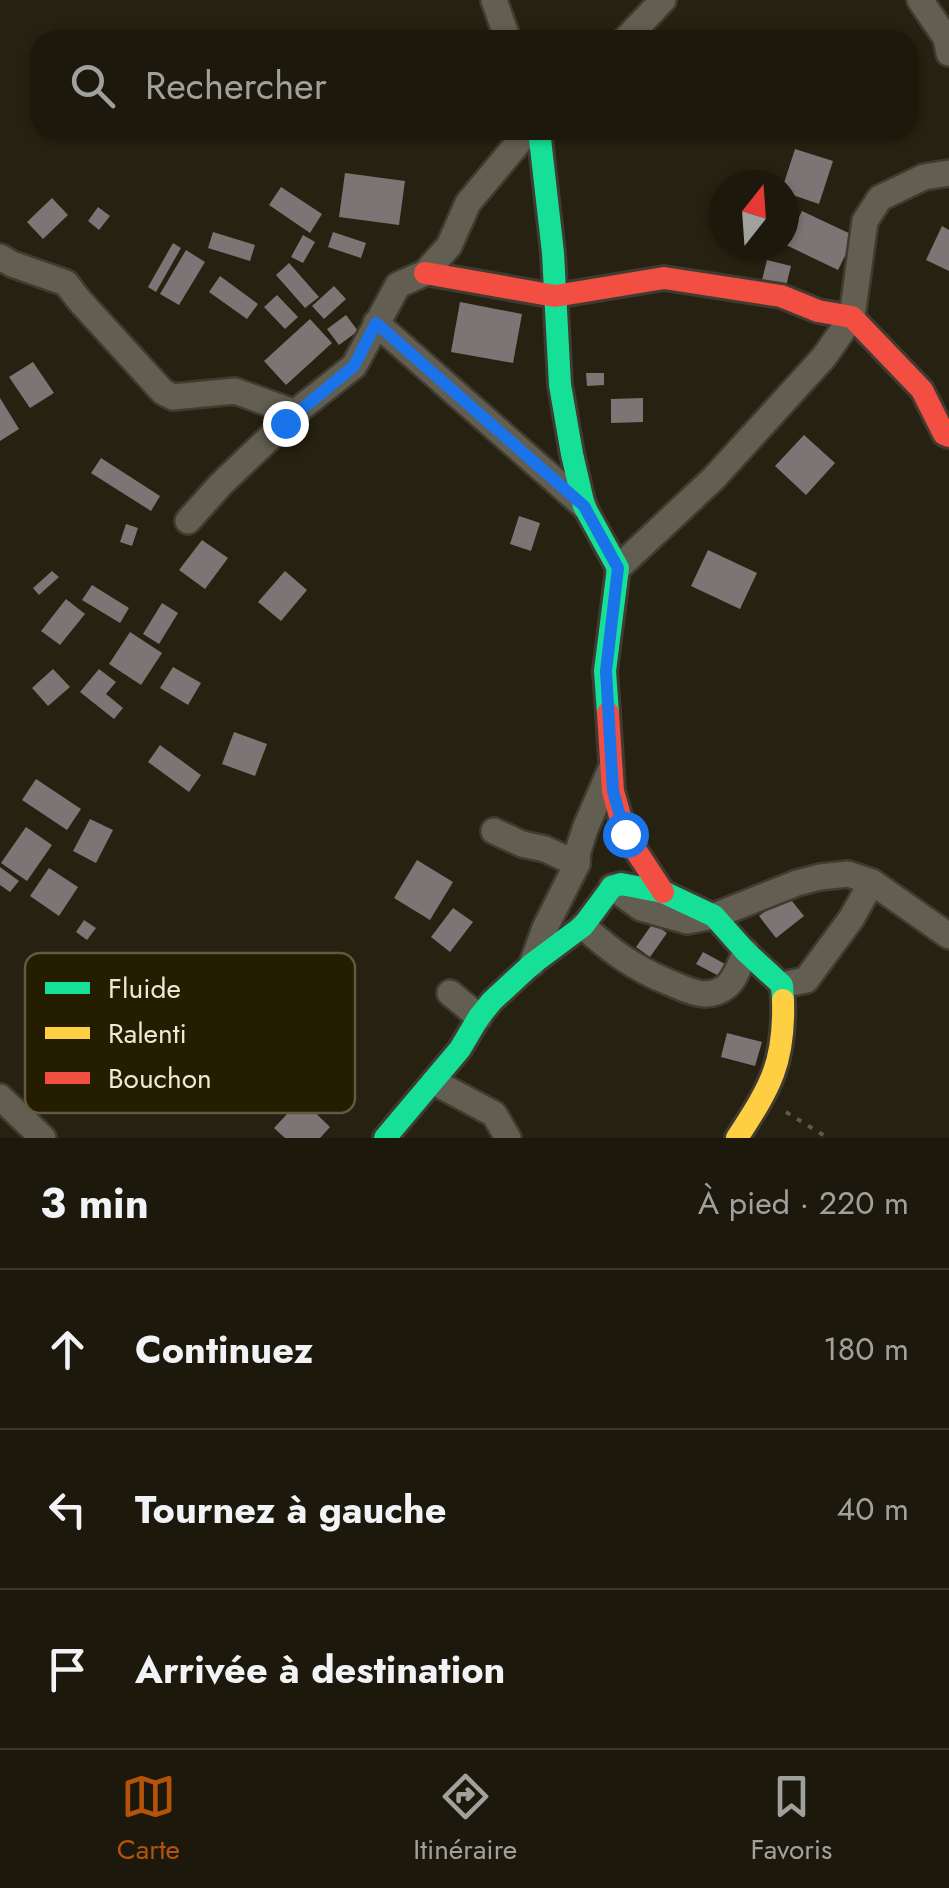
<!DOCTYPE html>
<html lang="fr">
<head>
<meta charset="utf-8">
<style>
  :root { --surface:#1c190c; --page:#29261a; --text:#f1f3f6; --muted:#a0a09d; --line:#3a382d; --accent:#b45309 }
  body { margin:0; font-family:Jost,sans-serif; background:var(--page); color:var(--text) }
  .compass { position:absolute; left:709px; top:170px; width:90px; height:90px; border-radius:50%; background:var(--surface); box-shadow:0 2px 8px #0004; rotate:17deg }
  .stop { position:absolute; width:30px; height:30px; margin:-22px; border:8px solid #1a73e8; border-radius:50%; background:#fff }
  .stop.end { background:#1a73e8; border-color:#fff; box-shadow:0 2px 10px #0008 }
  .list { margin:0; padding:0; list-style:none }
  h2 { display:flex; justify-content:space-between; align-items:center; height:130px; margin:0; padding:0 40px; font-size:42px }
  h2 small { font-size:32px; font-weight:400; color:var(--muted) }
  .list li { display:grid; grid-template-columns:65px 1fr auto; gap:30px; align-items:center; box-sizing:border-box; height:160px; padding:0 40px; border-top:2px solid var(--line) }
  .list b { display:block; font-size:38px; white-space:nowrap }
  .list em { font-size:32px; font-style:normal; color:var(--muted) }
  .icon { flex:none; width:55px; height:55px; fill:none; stroke:currentColor; stroke-width:2; stroke-linecap:round; stroke-linejoin:round }
  .map { position:relative; flex:none; width:949px; height:1138px; overflow:hidden }
  .search { position:absolute; background:var(--surface); box-shadow:0 2px 8px #0004; left:30px; right:30px; top:30px; height:110px; display:flex; align-items:center; gap:25px; box-sizing:border-box; padding:0 35px; border-radius:30px; color:var(--muted); font-size:38px }
  .sheet { height:610px; background:var(--surface) }
  nav { display:flex; justify-content:space-around; align-items:center; box-sizing:border-box; height:140px; border-top:2px solid var(--line); background:var(--surface); font-size:28px; color:var(--muted) }
  nav a { display:grid; justify-items:center; gap:5px }
  nav .on { color:var(--accent) }
  .map>svg:first-child { display:block }
  .building { fill:#7d7575 }
  .lines { fill:none; stroke-linecap:round; stroke-linejoin:round }
  .street-casing { stroke:#3f3b30; stroke-width:30 }
  .fast-casing { stroke:#3f3b30; stroke-width:28 }
  .slow-casing { stroke:#3f3b30; stroke-width:28 }
  .jam-casing { stroke:#3f3b30; stroke-width:28 }
  .path { stroke:#5d594c; stroke-width:4; stroke-dasharray:5 8; stroke-linecap:butt }
  .street { stroke:#625e51; stroke-width:25 }
  .fast { stroke:#16e098; stroke-width:22 }
  .slow { stroke:#ffcf43; stroke-width:22 }
  .jam { stroke:#f24e42; stroke-width:22 }
  .route { stroke:#1a73e8; stroke-width:12 }
  .key { fill:#251d00; stroke:#615a40; stroke-width:2.5 }
  .key-label { font-size:28px; fill:#ede9d7 }
</style>
</head>
<body>
<div class="map">
<svg width="949" height="1138" viewBox="0 0 949 1138">
  <rect width="100%" height="100%" fill="#262110"/>
  <!-- building -->
  <g class="building">
    <path d="M795,149L833,161L819,204L784,192V183Z"/>
    <path d="M345,173L405,181L399,225L339,217Z"/>
    <path d="M281,187L322,214L310,233L269,205Z"/>
    <path d="M52,198L68,215L43,239L27,222Z"/>
    <path d="M98,207L110,216L99,230L88,221Z"/>
    <path d="M802,211L855,236L838,270L786,245Z"/>
    <path d="M942,226L949,230V271L926,260Z"/>
    <path d="M213,232L255,245L250,261L208,248Z"/>
    <path d="M333,232L366,243L361,258L328,247Z"/>
    <path d="M303,235L315,242L303,263L291,257Z"/>
    <path d="M173,243L181,248L156,292L148,287Z"/>
    <path d="M186,250L205,262L179,305L160,294Z"/>
    <path d="M767,260L791,266L786,286L762,280Z"/>
    <path d="M289,263L319,297L305,308L276,275Z"/>
    <path d="M220,276L258,304L247,319L209,292Z"/>
    <path d="M334,286L346,299L324,319L312,306Z"/>
    <path d="M277,295L298,317L285,329L264,307Z"/>
    <path d="M460,302L522,314L513,363L451,352Z"/>
    <path d="M346,315L358,331L339,345L327,329Z"/>
    <path d="M310,319L332,343L286,385L264,361Z"/>
    <path d="M33,362L54,393L30,408L9,377Z"/>
    <path d="M586,373H604V385L587,386Z"/>
    <path d="M0,398L19,429L0,441Z"/>
    <path d="M643,398V422L611,423V399Z"/>
    <path d="M804,435L835,463L806,495L775,466Z"/>
    <path d="M101,458L160,496L151,511L91,473Z"/>
    <path d="M519,516L540,523L531,551L510,544Z"/>
    <path d="M126,524L138,528L132,546L120,542Z"/>
    <path d="M202,540L228,558L205,589L179,570Z"/>
    <path d="M708,550L757,573L740,609L691,586Z"/>
    <path d="M52,571L59,577L39,595L33,588Z"/>
    <path d="M285,571L307,590L281,621L258,602Z"/>
    <path d="M92,585L129,608L120,623L82,600Z"/>
    <path d="M66,599L85,614L60,645L41,631Z"/>
    <path d="M162,603L178,613L159,644L143,634Z"/>
    <path d="M130,632L162,653L141,685L109,664Z"/>
    <path d="M173,667L201,683L188,705L160,688Z"/>
    <path d="M53,669L70,687L48,706L32,688Z"/>
    <path d="M99,669L116,682L106,694L123,708L114,719L80,692Z"/>
    <path d="M234,732L267,744L255,776L222,764Z"/>
    <path d="M160,745L201,775L189,792L148,762Z"/>
    <path d="M36,779L81,809L67,830L22,800Z"/>
    <path d="M90,819L113,830L96,863L73,851Z"/>
    <path d="M26,827L52,845L27,881L1,863Z"/>
    <path d="M417,860L453,882L430,920L394,898Z"/>
    <path d="M0,867L19,881L10,892L0,885Z"/>
    <path d="M49,868L78,887L59,916L30,896Z"/>
    <path d="M787,895L804,916L776,938L759,916Z"/>
    <path d="M453,908L473,922L450,952L431,937Z"/>
    <path d="M84,920L96,928L87,940L76,932Z"/>
    <path d="M653,923L667,933L650,957L636,947Z"/>
    <path d="M703,952L725,964L719,976L696,964Z"/>
    <path d="M727,1033L762,1042L755,1066L721,1057Z"/>
    <path d="M301,1099L330,1127L320,1138H285L274,1128Z"/>
  </g>
  <g class="lines">
    <defs>
      <g id="street">
        <path d="M494,0L508,40"/>
        <path d="M920,0L946,38L949,53"/>
        <path d="M625,40L663,0"/>
        <path d="M0,257L12,264L66,283L79,300L163,392L173,397L235,391L296,413"/>
        <path d="M376,323L584,506"/>
        <path d="M188,521L221,484L302,407L354,366L398,285L425,273L449,246L468,203L529,130"/>
        <path d="M618,568L714,478L824,357L852,317L865,221L880,198L924,177L949,173"/>
        <path d="M494,831L522,844L545,849L577,864"/>
        <path d="M612,887L641,908L687,921L714,916L797,883L820,877L848,874L872,882L949,936"/>
        <path d="M583,926C611,951 634,968 668,982C688,990 707,1002 727,986C736,978 740,963 746,952"/>
        <path d="M532,964L545,928L577,864L578,851L585,829L610,771"/>
        <path d="M782,985L806,980L851,919L872,882"/>
        <path d="M450,993L479,1017"/>
        <path d="M434,1082L494,1114L508,1138"/>
        <path d="M0,1097L43,1138"/>
      </g>
      <g id="fast">
        <path d="M539,130L553,253L560,385L572,454L584,506L618,568L605,671L608,713"/>
        <path d="M385,1138L460,1049L479,1017L492,1001L532,964L583,926L612,887L621,884L663,892L714,916L746,952L782,985L783,1000"/>
      </g>
      <path id="slow" d="M737,1138C770,1087 785,1064 783,1000"/>
      <g id="jam">
        <path d="M425,273L555,296L664,278L781,296L818,311L852,317L922,390L944,434L949,436"/>
        <path d="M608,713L613,791L625,834L663,892"/>
      </g>
    </defs>
    <!-- street casing -->
    <use href="#street" class="street-casing"/>
    <!-- fast casing -->
    <use href="#fast" class="fast-casing"/>
    <!-- slow casing -->
    <use href="#slow" class="slow-casing"/>
    <!-- jam casing -->
    <use href="#jam" class="jam-casing"/>
    <!-- path -->
    <path class="path" d="M786,1112L828,1138"/>
    <!-- street -->
    <use href="#street" class="street"/>
    <!-- fast -->
    <use href="#fast" class="fast"/>
    <!-- slow -->
    <use href="#slow" class="slow"/>
    <!-- jam -->
    <use href="#jam" class="jam"/>
  </g>
  <g class="lines">
    <!-- route -->
    <path class="route" d="M285,423L354,366L376,323L584,506L618,568L606,671L613,791L625,834"/>
  </g>
  <!-- legend -->
  <rect x="25" y="953" width="330" height="160" rx="15" class="key"/>
  <rect x="45" y="982" width="45" height="12" fill="#16e098"/>
  <rect x="45" y="1027" width="45" height="12" fill="#ffcf43"/>
  <rect x="45" y="1072" width="45" height="12" fill="#f24e42"/>
  <g class="key-label">
    <text x="108" y="998">Fluide</text>
    <text x="108" y="1043">Ralenti</text>
    <text x="108" y="1088">Bouchon</text>
  </g>
</svg>
<svg class="compass" viewBox="-18 -18 36 36"><path d="M0-13l5 13h-10z" fill="#e53935"/><path d="M0 13l5-13h-10z" fill="#a0a09d"/></svg>
<div class="stop" style="left:625px;top:834px"></div>
<div class="stop end" style="left:285px;top:423px"></div>
<div class="search"><svg class="icon" aria-label="search" viewBox="0 0 24 24"><circle cx="10" cy="10" r="6"/><path d="M15 15l6 6"/></svg>Rechercher</div>
</div>
<section class="sheet">
<h2>3 min<small>À pied · 220 m</small></h2>
<ul class="list">
<li><svg class="icon" aria-label="ahead" viewBox="0 0 24 24"><path d="M12 20V5M6 11l6-6 6 6"/></svg><div><b>Continuez</b></div><em>180 m</em></li>
<li><svg class="icon" aria-label="left" viewBox="0 0 24 24"><path d="M17 20v-9H6M10 6l-5 5 5 5"/></svg><div><b>Tournez à gauche</b></div><em>40 m</em></li>
<li><svg class="icon" aria-label="arrive" viewBox="0 0 24 24"><path d="M6 21V4h12l-3 4 3 4H6"/></svg><div><b>Arrivée à destination</b></div></li>
</ul>
</section>
<nav>
<a class="on"><svg class="icon" aria-label="map" viewBox="0 0 24 24"><path d="M3 6l6-2 6 2 6-2v14l-6 2-6-2-6 2zM9 4v14M15 6v14"/></svg>Carte</a>
<a><svg class="icon" aria-label="directions" viewBox="0 0 24 24"><path d="M12 3l9 9-9 9-9-9zM9 14v-3h6M13 9l2 2-2 2"/></svg>Itinéraire</a>
<a><svg class="icon" aria-label="saved" viewBox="0 0 24 24"><path d="M7 4h10v16l-5-4-5 4z"/></svg>Favoris</a>
</nav>
</body>
</html>
